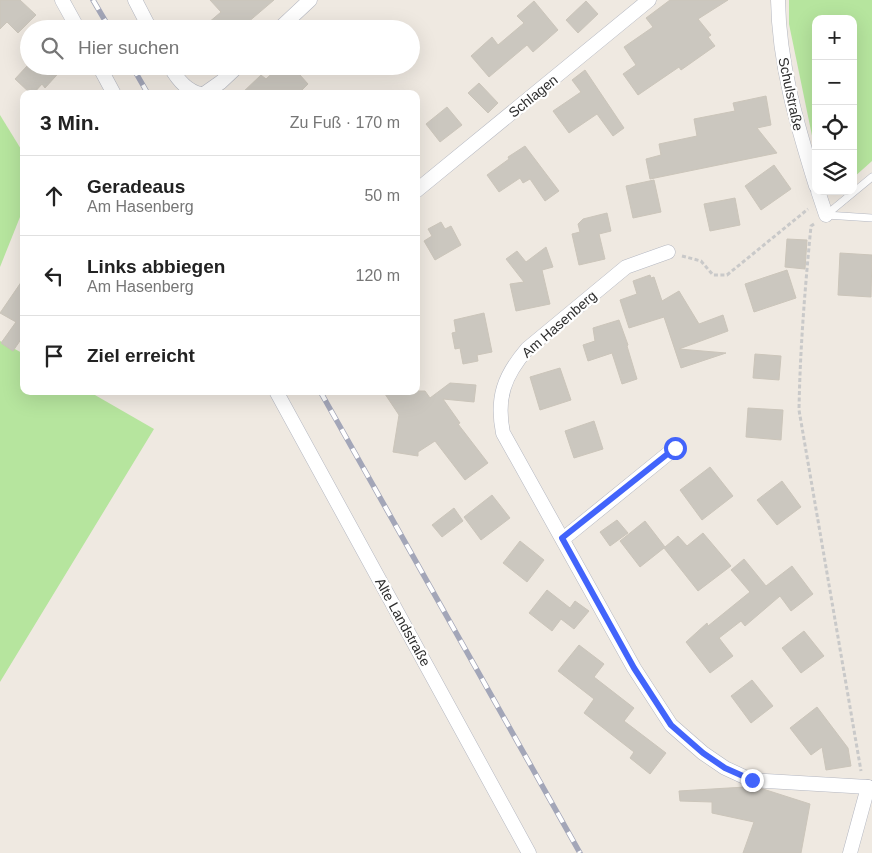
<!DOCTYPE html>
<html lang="de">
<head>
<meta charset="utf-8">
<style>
  :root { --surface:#fff; --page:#f6f6f6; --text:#222; --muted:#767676; --line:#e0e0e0 }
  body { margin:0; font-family:Arial,sans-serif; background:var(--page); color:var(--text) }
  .controls { position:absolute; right:15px; top:15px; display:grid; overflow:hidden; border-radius:10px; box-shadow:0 5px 20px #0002 }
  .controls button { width:45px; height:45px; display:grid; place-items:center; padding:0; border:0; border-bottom:1px solid var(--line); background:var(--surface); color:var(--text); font:25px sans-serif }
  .stop { position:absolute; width:15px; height:15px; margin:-11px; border:4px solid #4264fb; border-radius:50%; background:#fff }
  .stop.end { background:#4264fb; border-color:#fff; box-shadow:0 1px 5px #0008 }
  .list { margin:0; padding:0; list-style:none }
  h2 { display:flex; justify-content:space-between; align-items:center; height:65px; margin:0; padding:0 20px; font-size:21px }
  h2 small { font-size:16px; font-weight:400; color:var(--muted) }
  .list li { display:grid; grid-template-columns:32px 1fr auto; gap:15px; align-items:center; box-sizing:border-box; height:80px; padding:0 20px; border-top:1px solid var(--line) }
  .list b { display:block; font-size:19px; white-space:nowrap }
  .list p { margin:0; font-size:16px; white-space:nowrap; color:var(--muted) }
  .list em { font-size:16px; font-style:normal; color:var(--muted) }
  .icon { flex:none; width:28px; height:28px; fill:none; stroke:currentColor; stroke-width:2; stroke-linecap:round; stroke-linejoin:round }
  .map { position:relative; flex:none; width:872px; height:853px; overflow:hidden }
  .search { position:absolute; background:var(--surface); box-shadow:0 5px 20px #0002; left:20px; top:20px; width:400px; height:55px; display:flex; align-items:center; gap:12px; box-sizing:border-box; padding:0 18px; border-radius:28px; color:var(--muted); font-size:19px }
  .panel { position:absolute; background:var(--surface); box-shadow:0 5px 20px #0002; left:20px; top:90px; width:400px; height:305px; border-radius:10px }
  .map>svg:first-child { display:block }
  .green { fill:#b6e59e }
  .building { fill:#cbc7bf; stroke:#cbc5ba }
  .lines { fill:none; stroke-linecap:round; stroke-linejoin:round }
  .service-casing { stroke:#b4b7c1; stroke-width:8 }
  .minor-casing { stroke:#b4b7c1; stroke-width:15 }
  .path { stroke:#c9c9c9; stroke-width:3; stroke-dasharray:4 2.5; stroke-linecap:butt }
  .service { stroke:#fff; stroke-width:7 }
  .minor { stroke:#fff; stroke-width:14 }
  .rail-casing { stroke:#a3a6b8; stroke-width:5.5 }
  .rail { stroke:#fff; stroke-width:4; stroke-dasharray:11; stroke-linecap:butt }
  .route { stroke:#4264fb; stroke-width:6 }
  .labels { text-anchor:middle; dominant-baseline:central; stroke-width:4.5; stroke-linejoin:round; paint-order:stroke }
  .street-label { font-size:14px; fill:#2e2e2e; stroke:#fff }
</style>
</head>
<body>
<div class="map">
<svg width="872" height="853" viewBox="0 0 872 853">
  <rect width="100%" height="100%" fill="#efe9e1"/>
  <!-- green -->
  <g class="green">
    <path d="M789,0H872V161L853,178V19H816V155L789,24Z"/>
    <path d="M0,115L24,154V207L0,267Z"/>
    <path d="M0,341L24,354V391H88L154,429L0,682Z"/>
  </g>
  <!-- building -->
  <g class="building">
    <path d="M0,0H20L36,15L18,33L7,22L0,29Z"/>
    <path d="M210,0H274L240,29H201L221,12Z"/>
    <path d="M670,0H728L698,19L711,35L708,37L715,46L681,70L679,67L638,95L623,74L636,65L624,47L653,27L646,18Z"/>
    <path d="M534,1L558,30L533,52L527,45L489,77L471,56L492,37L498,45L524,23L517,16Z"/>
    <path d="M586,1L598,14L578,33L566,20Z"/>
    <path d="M27,66H65L45,88L42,84L33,94H31L15,79Z"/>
    <path d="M280,66H292L308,84L298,94H241L261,75L266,79Z"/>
    <path d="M585,70L624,128L613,136L597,114L569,133L553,111L581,92L572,80Z"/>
    <path d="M479,83L498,103L488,113L468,93Z"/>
    <path d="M766,96L771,125L757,128L777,153L728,163L727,161L728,163L650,179L646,159L661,155L659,144L697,136L694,119L735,111L733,103Z"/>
    <path d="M447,107L462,125L440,142L426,124Z"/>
    <path d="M525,146L559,191L545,201L530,179L523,183L520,178L499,192L487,175L509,159L508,157Z"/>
    <path d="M774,165L791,189L761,210L745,186Z"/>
    <path d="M654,180L661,212L633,218L626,186Z"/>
    <path d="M735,198L740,225L710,231L704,204Z"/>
    <path d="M607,213L611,231L599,234L605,259L579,265L572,234L580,232L578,224L583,219Z"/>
    <path d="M441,222L445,229L451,226L461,245L435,260L424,241L432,236L428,229Z"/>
    <path d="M787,239L807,240L805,269L785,267Z"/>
    <path d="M546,247L553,267L542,270L550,304L516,311L510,284L524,282L506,259L517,251L526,262Z"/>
    <path d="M840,253L872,255L871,297L838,295Z"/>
    <path d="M787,270L796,298L754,312L745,284Z"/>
    <path d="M650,275L651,278L654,277L662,301L679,291L699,324L723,315L728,331L679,349L726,353L681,368L664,317L629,328L620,300L637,294L633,281Z"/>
    <path d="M24,278V335L13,351L1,343L16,322L0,313Z"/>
    <path d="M484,313L492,352L477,355L478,361L463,364L460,348L455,349L452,333L456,332L454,320Z"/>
    <path d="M619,320L628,345L627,346L637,379L622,384L612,353L588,361L583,345L595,341L593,328Z"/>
    <path d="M755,354L781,356L779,380L753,378Z"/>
    <path d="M560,368L571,400L540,410L530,377Z"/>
    <path d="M450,383L476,385L474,402L443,399L460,423L458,424L488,463L465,480L435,441L418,452V456L393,452L399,415L383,391H425L430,398Z"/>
    <path d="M748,408L783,410L781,440L746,437Z"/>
    <path d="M594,421L603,449L574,458L565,431Z"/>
    <path d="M710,467L733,496L702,520L680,490Z"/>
    <path d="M782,481L801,507L777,525L757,500Z"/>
    <path d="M492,495L510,518L481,540L464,517Z"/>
    <path d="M454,508L463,521L442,537L432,525Z"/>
    <path d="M617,520L628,533L610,546L600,532Z"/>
    <path d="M645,521L665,547L678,536L687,546L703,533L731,566L698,591L664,548L640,567L620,541Z"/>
    <path d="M520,541L544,560L527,582L503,563Z"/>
    <path d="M744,559L766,586L792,566L813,594L791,611L780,596L745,626L741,621L719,638L733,656L710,673L686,642L707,623L708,626L750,592L731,570Z"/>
    <path d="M547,590L570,608L575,601L589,611L574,629L561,619L552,631L529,613Z"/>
    <path d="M804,631L824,656L801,673L782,648Z"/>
    <path d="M579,645L604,664L594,677L634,708L624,721L666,753L650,774L630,758L634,752L584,713L594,699L558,671Z"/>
    <path d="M752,680L773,706L751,723L731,696Z"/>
    <path d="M817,707L848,748L851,766L826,770L822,747L811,755L790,728Z"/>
    <path d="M745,787L763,789L810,804L801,853H743L754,822L712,813V802L680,801L679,791Z"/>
  </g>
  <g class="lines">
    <defs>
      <g id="service">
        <path d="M826,215L872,177"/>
        <path d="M826,215L872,218"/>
      </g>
      <g id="minor">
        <path d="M62,0L78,29"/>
        <path d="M135,0L150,29"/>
        <path d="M778,0C779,64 797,125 816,186"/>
        <path d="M279,29L310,0"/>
        <path d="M99,66L114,94"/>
        <path d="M170,66C177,79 186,91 201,94"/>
        <path d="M204,94L221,82L238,66"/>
        <path d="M416,191L649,0"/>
        <path d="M818,191L826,215"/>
        <path d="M668,252L626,267L527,349C504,376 496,398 503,433L634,668L671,725L703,753L725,768L751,780L868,787L872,789"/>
        <path d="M276,391L529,853"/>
        <path d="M563,539L675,448"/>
        <path d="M850,853L868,787"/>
      </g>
    </defs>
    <!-- service casing -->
    <use href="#service" class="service-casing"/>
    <!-- minor casing -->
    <use href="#minor" class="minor-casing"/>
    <!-- path -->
    <g class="path">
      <path d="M814,224L811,226C805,288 800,349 799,410L861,771"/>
      <path d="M682,256L701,261L713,275H727L808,209"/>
    </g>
    <!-- service -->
    <use href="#service" class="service"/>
    <!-- minor -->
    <use href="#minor" class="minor"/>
    <defs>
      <g id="rail">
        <path d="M93,0L110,29"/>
        <path d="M132,66L148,94"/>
        <path d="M320,391L580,853"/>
      </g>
    </defs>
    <!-- rail casing -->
    <use href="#rail" class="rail-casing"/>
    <!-- rail -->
    <use href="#rail" class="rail"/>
  </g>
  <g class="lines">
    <!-- route -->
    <path class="route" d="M675,448L562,538L634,668L671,725L703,753L725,768L752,780"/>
  </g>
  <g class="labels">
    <!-- street labels -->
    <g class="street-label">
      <text transform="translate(791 94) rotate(78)">Schulstraße</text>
      <text transform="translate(533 96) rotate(-39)">Schlagen</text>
      <text transform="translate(559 324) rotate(-41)">Am Hasenberg</text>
      <text transform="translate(403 622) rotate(61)">Alte Landstraße</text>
    </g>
  </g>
</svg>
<div class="controls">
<button>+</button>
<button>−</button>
<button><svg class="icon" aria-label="locate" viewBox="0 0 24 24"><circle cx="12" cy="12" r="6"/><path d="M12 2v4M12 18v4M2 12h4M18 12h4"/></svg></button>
<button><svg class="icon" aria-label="layers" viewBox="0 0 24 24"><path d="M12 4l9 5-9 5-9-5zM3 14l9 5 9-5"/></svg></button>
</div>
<div class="stop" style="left:675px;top:448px"></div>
<div class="stop end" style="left:752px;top:780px"></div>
<div class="search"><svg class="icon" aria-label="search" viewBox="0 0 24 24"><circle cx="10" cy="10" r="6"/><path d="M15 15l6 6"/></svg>Hier suchen</div>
<section class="panel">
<h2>3 Min.<small>Zu Fuß · 170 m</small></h2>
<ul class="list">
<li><svg class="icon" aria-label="ahead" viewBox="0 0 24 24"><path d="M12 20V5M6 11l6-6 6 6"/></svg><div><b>Geradeaus</b><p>Am Hasenberg</p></div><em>50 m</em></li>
<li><svg class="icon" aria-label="left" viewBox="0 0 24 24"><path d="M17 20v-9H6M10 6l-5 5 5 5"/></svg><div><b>Links abbiegen</b><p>Am Hasenberg</p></div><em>120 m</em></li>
<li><svg class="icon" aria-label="arrive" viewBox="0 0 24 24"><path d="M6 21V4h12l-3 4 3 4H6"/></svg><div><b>Ziel erreicht</b></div></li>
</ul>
</section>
</div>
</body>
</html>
